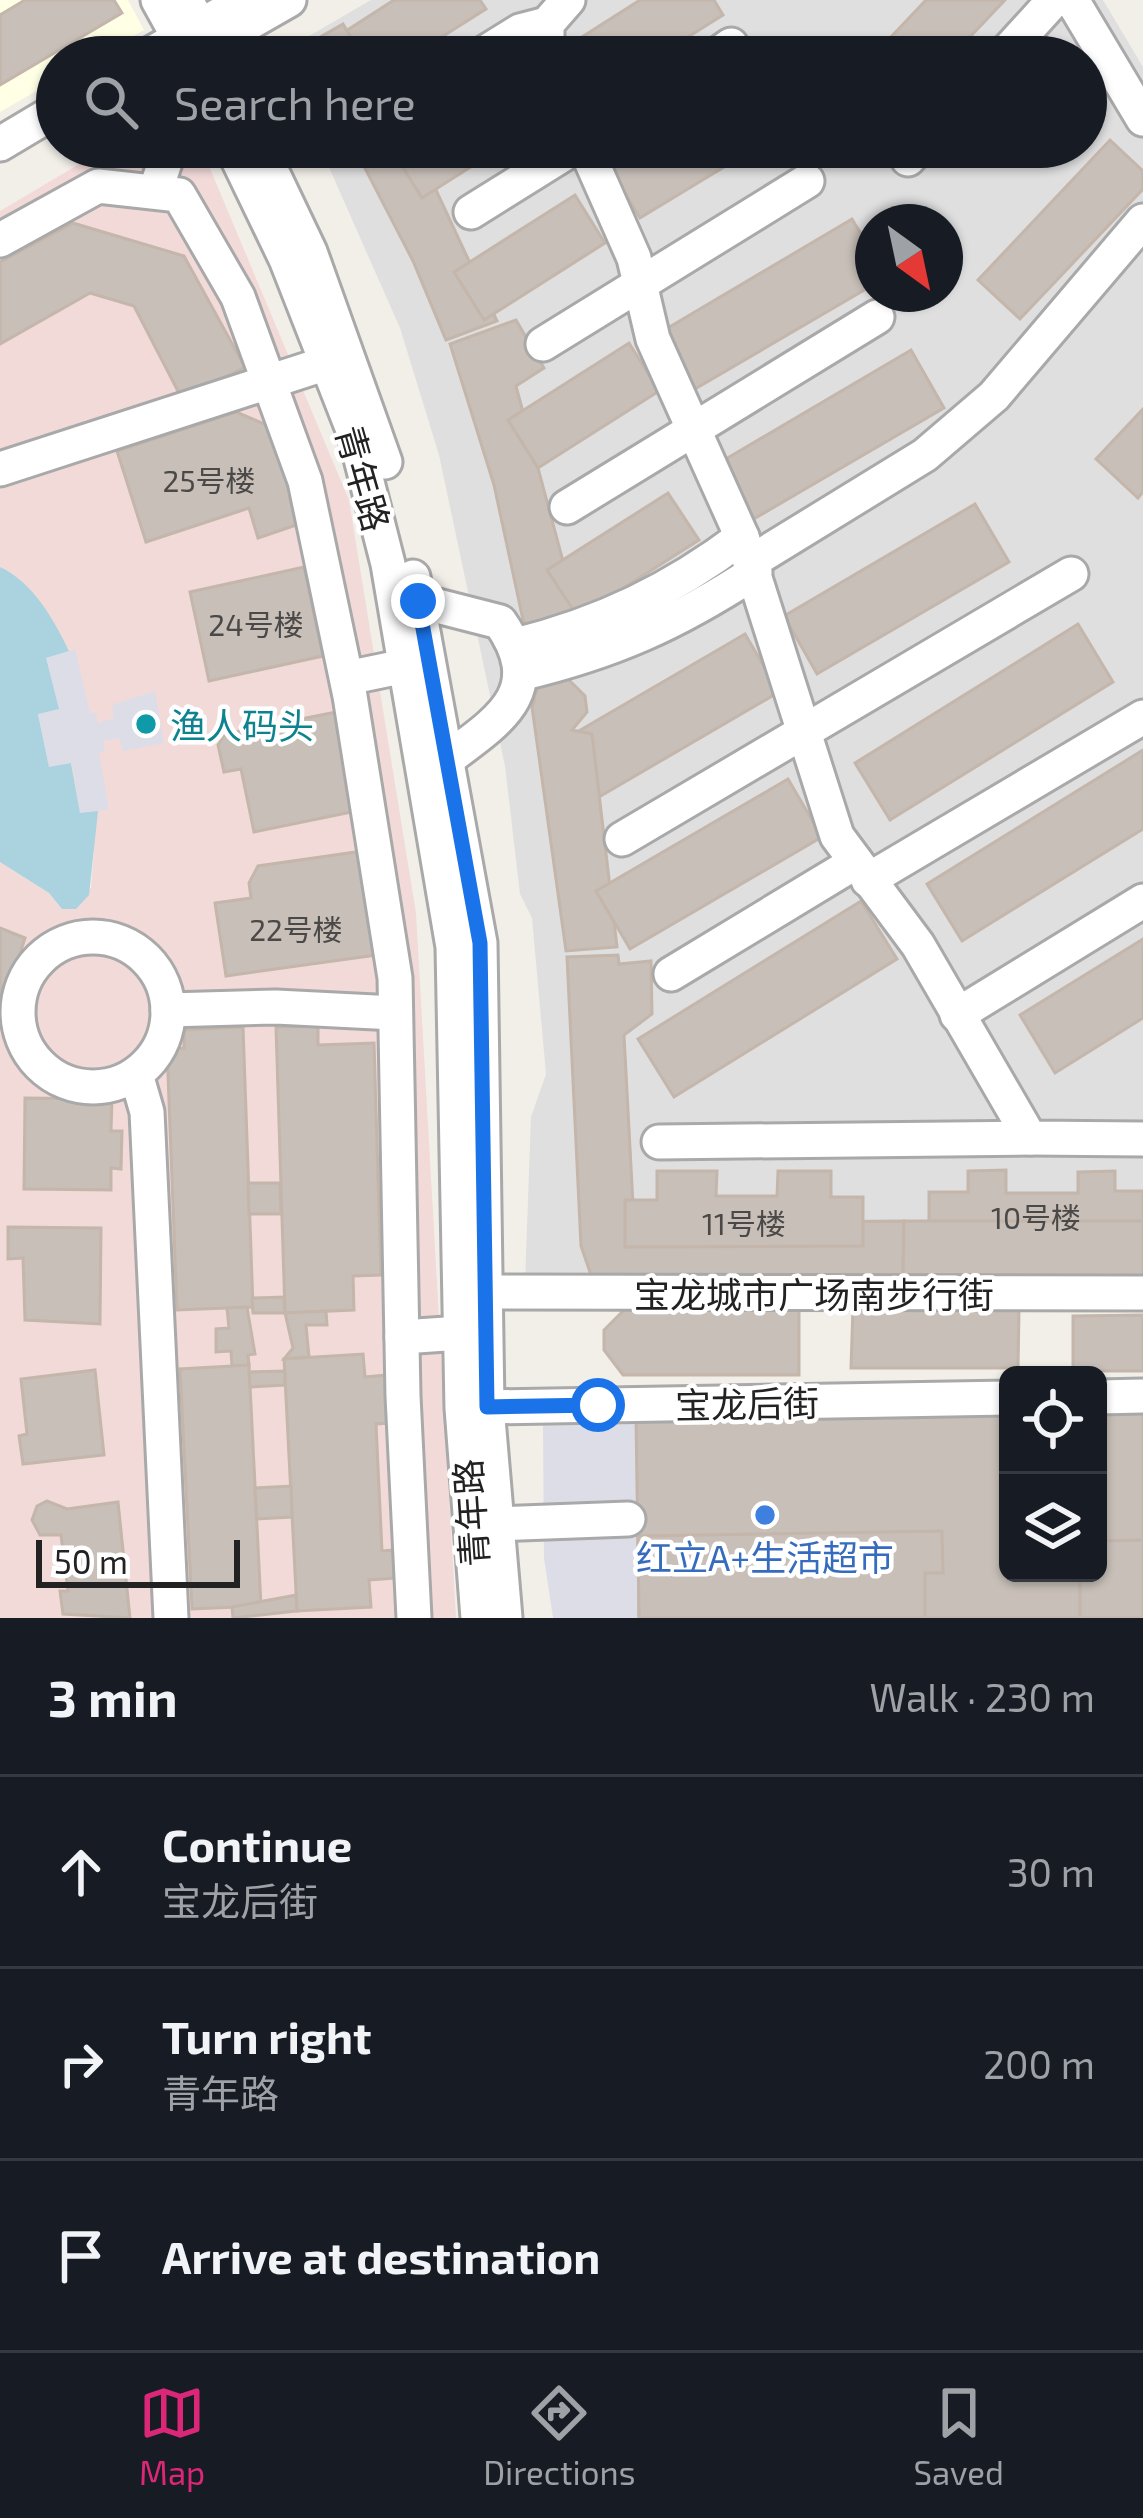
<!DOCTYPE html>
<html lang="en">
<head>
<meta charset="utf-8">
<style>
  :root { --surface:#171b24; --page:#242831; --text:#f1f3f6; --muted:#9ea1a6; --line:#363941; --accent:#db2777 }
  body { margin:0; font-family:"Exo 2","Noto Sans SC",sans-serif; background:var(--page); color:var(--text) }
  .controls { position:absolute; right:36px; bottom:36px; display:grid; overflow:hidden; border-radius:18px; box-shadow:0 3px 9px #0004 }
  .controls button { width:108px; height:108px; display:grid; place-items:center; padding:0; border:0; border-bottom:3px solid var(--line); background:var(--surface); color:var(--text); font:60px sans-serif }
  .compass { position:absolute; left:855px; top:204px; width:108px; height:108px; border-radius:50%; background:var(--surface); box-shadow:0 3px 9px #0004; rotate:147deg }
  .scale { position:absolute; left:36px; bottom:30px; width:204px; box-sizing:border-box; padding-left:12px; border:6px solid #222; border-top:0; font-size:33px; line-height:42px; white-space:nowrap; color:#222; -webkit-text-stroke:9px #fff; paint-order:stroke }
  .stop { position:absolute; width:36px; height:36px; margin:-27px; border:9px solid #1a73e8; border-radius:50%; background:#fff }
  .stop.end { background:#1a73e8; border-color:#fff; box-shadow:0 3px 12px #0008 }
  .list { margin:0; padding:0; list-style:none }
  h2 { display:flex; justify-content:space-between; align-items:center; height:156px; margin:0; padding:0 48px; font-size:51px }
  h2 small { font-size:39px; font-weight:400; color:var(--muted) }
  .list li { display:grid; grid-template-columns:78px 1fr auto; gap:36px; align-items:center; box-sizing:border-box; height:192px; padding:0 48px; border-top:3px solid var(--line) }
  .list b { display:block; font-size:45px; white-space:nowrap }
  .list p { margin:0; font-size:39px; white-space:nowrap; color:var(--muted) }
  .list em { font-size:39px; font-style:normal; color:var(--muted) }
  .icon { flex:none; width:66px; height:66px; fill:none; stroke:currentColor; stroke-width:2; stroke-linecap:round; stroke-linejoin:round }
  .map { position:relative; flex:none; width:1143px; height:1618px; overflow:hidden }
  .search { position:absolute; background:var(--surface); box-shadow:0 3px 9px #0004; left:36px; right:36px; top:36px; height:132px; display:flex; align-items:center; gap:30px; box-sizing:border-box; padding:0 42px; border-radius:66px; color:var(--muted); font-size:45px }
  .sheet { height:732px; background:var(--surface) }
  nav { display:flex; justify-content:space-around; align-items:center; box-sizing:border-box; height:168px; border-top:3px solid var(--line); background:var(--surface); font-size:33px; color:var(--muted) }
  nav a { display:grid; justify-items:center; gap:6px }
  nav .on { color:var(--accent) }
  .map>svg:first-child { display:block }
  .residential { fill:#e0dfdf; fill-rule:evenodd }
  .commercial { fill:#f2dad9 }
  .education { fill:#ffffe5 }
  .plaza { fill:#dddde8 }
  .water { fill:#aad3df }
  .building { fill:#c7bfb8; stroke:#c4b6ab; stroke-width:3 }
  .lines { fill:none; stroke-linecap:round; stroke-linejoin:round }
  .minor-casing { stroke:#a9a9a9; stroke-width:39 }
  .minor { stroke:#fff; stroke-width:33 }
  .route { stroke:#1a73e8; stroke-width:15 }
  .culture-dot { fill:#0f9aa8; stroke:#fff; stroke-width:4.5 }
  .shop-dot { fill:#3f7fe0; stroke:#fff; stroke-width:4.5 }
  .labels { text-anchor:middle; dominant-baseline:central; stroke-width:9; stroke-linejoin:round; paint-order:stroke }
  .number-label { font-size:30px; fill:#4b4948 }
  .street-label { font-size:36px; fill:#222; stroke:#fff }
  .culture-label { font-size:36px; fill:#0d838f; stroke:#fff; text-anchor:start }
  .shop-label { font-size:36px; fill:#366cbe; stroke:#fff }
</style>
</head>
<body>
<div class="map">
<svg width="1143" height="1618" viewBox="0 0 1143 1618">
  <rect width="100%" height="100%" fill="#f2efe9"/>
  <!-- residential -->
  <path class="residential" d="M371,0H1103L1143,67V1288L525,1282L531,1117L546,1074L532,918L520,894L505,766L439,455L400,328L320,147H1086V57H273ZM873,222H945V294H873Z"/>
  <!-- commercial -->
  <path class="commercial" d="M108,147H201L349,500L416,913L456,1618H0V862L49,893L62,909L91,888L94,850L80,814L71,763L69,650L22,581L0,567V211Z"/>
  <!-- education -->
  <path class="education" d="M0,0H128L144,30L96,57H57V79L0,112Z"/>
  <!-- plaza -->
  <g class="plaza">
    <path d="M75,649L90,713H96L98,723L114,718L112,705L155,691L164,743L123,751L119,738L103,741L105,751L99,753L109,809L80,814L72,763L49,768L38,713L46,658Z"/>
    <path d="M543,1419H636L639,1618H553L544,1558Z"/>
  </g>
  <!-- water -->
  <path class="water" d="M0,567C33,582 54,620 69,651L46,658L59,709L38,714L49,767L71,763L80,813L98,811L89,895L76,909H62L49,893L0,862Z"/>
  <!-- building -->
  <g class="building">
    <path d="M25,0H114L122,13L0,85V15Z"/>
    <path d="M394,0H480L486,9L410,57H347L335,38Z"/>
    <path d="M640,0H714L723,15L656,57H580L571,44Z"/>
    <path d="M926,0H1005L951,57H872Z"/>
    <path d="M343,24L363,57H307L308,44Z"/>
    <path d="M1110,140L1143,171V189L1020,319L978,280Z"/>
    <path d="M354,147H416L497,321L446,340L413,261Z"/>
    <path d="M397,147H502L422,198L392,150Z"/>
    <path d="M638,147H757L640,218L608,165Z"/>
    <path d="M575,195L605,243L484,320L454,272Z"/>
    <path d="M852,219L873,254V285L695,389L661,332Z"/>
    <path d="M73,223L184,256L245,367L182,399L134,306L90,293L0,344V262Z"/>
    <path d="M516,320L544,368L516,386L578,617L532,633L523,620L494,485L450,344Z"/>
    <path d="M629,343L659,391L538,468L508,420Z"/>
    <path d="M911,350L944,408L752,520L719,463Z"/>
    <path d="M1143,409V492L1138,498L1096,459Z"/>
    <path d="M236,412L274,428L305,522L258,538L249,508L146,542L117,451Z"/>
    <path d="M668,493L699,540L578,617L547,570Z"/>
    <path d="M975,504L1009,562L817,674L784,616Z"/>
    <path d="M304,567L323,656L209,681L190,592Z"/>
    <path d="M1078,624L1113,682L890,820L855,763Z"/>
    <path d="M745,634L779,692L587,804L553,746Z"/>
    <path d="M564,675L585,696L587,712L572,730L592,734L617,947L566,951L532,707L539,682Z"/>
    <path d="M336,712L356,811L254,832L241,769L224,772L218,745L225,734Z"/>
    <path d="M1143,750V829L962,941L927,884Z"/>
    <path d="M788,779L822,837L630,949L596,891Z"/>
    <path d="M363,851L377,955L226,976L215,903L251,898L249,883L258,866Z"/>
    <path d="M861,901L897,959L674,1097L638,1039Z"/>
    <path d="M0,928L25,938L0,1017Z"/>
    <path d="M1143,939V1018L1055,1073L1020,1015Z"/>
    <path d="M618,955L619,964L651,961L652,1014L624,1035L634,1223L904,1221L903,1279L591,1275L581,1246L567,957Z"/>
    <path d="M318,1026V1045L374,1043L381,1275L353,1276L354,1310L285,1313L276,1027Z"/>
    <path d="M243,1027L253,1307L177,1310L167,1049L184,1048V1030Z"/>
    <path d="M25,1098L112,1099L111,1131H122L121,1169L111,1168V1190L24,1189Z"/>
    <path d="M1006,1170V1193H1078V1172L1115,1171V1191H1143V1240L929,1241V1192H968V1171Z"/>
    <path d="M657,1171H717L716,1196H777L778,1171H831V1197H863V1246L625,1247V1200H657Z"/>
    <path d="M248,1183H280L281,1214H249Z"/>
    <path d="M904,1221H1143V1279H903Z"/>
    <path d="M8,1227L101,1228L100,1324L25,1320L23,1258L8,1259Z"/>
    <path d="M284,1297L285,1313H253L252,1298Z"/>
    <path d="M247,1307L255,1354L248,1355L249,1365L232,1366L231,1351L216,1352V1329L229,1328L227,1308Z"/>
    <path d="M853,1307L1019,1309L1018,1368H851Z"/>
    <path d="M625,1309L799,1310V1375H623L604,1350V1330Z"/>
    <path d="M326,1311L327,1325H306L309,1357L284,1359L293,1348L285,1313Z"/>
    <path d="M1143,1315V1371H1073V1316Z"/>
    <path d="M363,1354L365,1377L388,1375L390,1423L376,1424L382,1551L394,1550L395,1578L369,1580L371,1607L297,1611L284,1359Z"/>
    <path d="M249,1365L261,1606L192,1609L180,1369Z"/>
    <path d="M95,1370L104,1455L23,1464L19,1436L27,1434L21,1379Z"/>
    <path d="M285,1371V1385L250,1387L249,1372Z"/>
    <path d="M1143,1413V1618H639L636,1419L1008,1415V1573H1098V1414Z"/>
    <path d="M291,1486L292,1517L257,1519L255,1488Z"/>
    <path d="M47,1501L67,1509L118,1502L130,1618L63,1614L60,1591H68L61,1535H40L32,1520L37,1506Z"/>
    <path d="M942,1531L943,1573H925V1618H639L638,1536Z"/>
    <path d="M1143,1540V1618H1080V1573H1098V1541Z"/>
    <path d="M296,1595L297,1611L233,1618L232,1607Z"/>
  </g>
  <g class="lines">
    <defs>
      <g id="minor">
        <path d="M158,0L189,56"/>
        <path d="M186,0L217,57"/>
        <path d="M1072,0L1143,119"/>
        <path d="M226,36L289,0"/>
        <path d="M145,57L246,0"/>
        <path d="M478,57L520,31L547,24"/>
        <path d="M547,57V24L568,0"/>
        <path d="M714,57L731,45"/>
        <path d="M1002,57L1054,0"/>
        <path d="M0,144L57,110"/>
        <path d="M232,147L286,259L355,435L388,564L453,947L462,1408L478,1618"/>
        <path d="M260,147L310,252L385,462"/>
        <path d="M585,147L634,258L653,339L742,537L837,836L918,945L1030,1138L1143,1139"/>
        <path d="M908,159L919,147"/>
        <path d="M156,189L170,147"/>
        <path d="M471,212L575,147"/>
        <path d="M0,240L98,186L179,195L238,297L305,481L350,696L395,978L403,1396L414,1618"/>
        <path d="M543,344L807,181"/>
        <path d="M0,469L327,363"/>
        <path d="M567,507L877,317"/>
        <path d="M751,562L925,455L994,396L1143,221"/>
        <path d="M413,577L480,943L487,1407L505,1618"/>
        <path d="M418,601L500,622C548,691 500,720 446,760"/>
        <path d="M516,645C601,624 672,590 742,537"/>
        <path d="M520,674C613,652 675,624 755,572"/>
        <path d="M347,678L405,666"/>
        <path d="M622,839L1071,574"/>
        <path d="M868,880L1143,717"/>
        <circle cx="93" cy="1012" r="75"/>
        <path d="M671,974L856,862"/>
        <path d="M168,1010L276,1007L395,1013"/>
        <path d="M957,1015L1143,901"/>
        <path d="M136,1074L147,1112L171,1618"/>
        <path d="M659,1142L1030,1138"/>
        <path d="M485,1292L1143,1293"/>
        <path d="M402,1337L461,1333"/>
        <path d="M1098,1397L1143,1396"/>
        <path d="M487,1407L1008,1398"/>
        <path d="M497,1524L628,1519"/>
      </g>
    </defs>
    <!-- minor casing -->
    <use href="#minor" class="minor-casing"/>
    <!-- minor -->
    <use href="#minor" class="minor"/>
  </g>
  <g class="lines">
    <!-- route -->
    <path class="route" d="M418,601L480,943L487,1407L598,1405"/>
  </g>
  <!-- markers -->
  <circle class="culture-dot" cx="146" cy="724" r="12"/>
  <circle class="shop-dot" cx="765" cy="1515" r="12"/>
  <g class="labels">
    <!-- number labels -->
    <g class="number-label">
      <text x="209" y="480">25号楼</text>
      <text x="256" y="624">24号楼</text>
      <text x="296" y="929">22号楼</text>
      <text x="1036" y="1217">10号楼</text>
      <text x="744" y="1223">11号楼</text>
    </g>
    <!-- street labels -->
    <g class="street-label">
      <text transform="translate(364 478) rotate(74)">青年路</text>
      <text x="814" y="1293">宝龙城市广场南步行街</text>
      <text transform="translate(747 1403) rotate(-1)">宝龙后街</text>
      <text transform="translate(470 1513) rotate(-94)">青年路</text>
    </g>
    <!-- culture labels -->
    <g class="culture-label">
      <text x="170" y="724">渔人码头</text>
    </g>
    <!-- shop labels -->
    <g class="shop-label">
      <text x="765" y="1556">红立A+生活超市</text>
    </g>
  </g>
</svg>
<div class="controls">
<button><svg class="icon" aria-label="locate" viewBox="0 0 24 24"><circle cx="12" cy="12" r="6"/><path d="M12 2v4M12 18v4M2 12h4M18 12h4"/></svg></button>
<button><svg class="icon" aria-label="layers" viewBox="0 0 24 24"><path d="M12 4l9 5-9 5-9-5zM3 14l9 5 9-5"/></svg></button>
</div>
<svg class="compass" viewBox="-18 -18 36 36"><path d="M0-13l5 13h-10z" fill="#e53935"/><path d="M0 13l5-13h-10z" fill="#9ea1a6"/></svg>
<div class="scale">50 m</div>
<div class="stop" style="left:598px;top:1405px"></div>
<div class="stop end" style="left:418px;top:601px"></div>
<div class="search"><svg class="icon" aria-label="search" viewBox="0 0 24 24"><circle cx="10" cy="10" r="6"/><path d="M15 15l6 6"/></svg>Search here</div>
</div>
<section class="sheet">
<h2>3 min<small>Walk · 230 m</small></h2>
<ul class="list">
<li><svg class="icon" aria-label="ahead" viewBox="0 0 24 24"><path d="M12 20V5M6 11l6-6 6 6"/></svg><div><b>Continue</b><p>宝龙后街</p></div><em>30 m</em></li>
<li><svg class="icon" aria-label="right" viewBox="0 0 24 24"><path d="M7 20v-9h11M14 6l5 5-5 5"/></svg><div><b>Turn right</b><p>青年路</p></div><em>200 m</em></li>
<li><svg class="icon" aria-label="arrive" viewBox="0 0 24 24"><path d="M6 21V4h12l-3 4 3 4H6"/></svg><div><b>Arrive at destination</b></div></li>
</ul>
</section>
<nav>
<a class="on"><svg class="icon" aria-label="map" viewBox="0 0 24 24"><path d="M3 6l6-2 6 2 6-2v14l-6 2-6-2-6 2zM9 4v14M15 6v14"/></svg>Map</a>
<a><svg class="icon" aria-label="directions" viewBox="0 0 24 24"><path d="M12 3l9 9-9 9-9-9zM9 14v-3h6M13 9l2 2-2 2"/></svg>Directions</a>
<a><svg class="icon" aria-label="saved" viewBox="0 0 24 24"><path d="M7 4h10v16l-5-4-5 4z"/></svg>Saved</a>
</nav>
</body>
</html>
